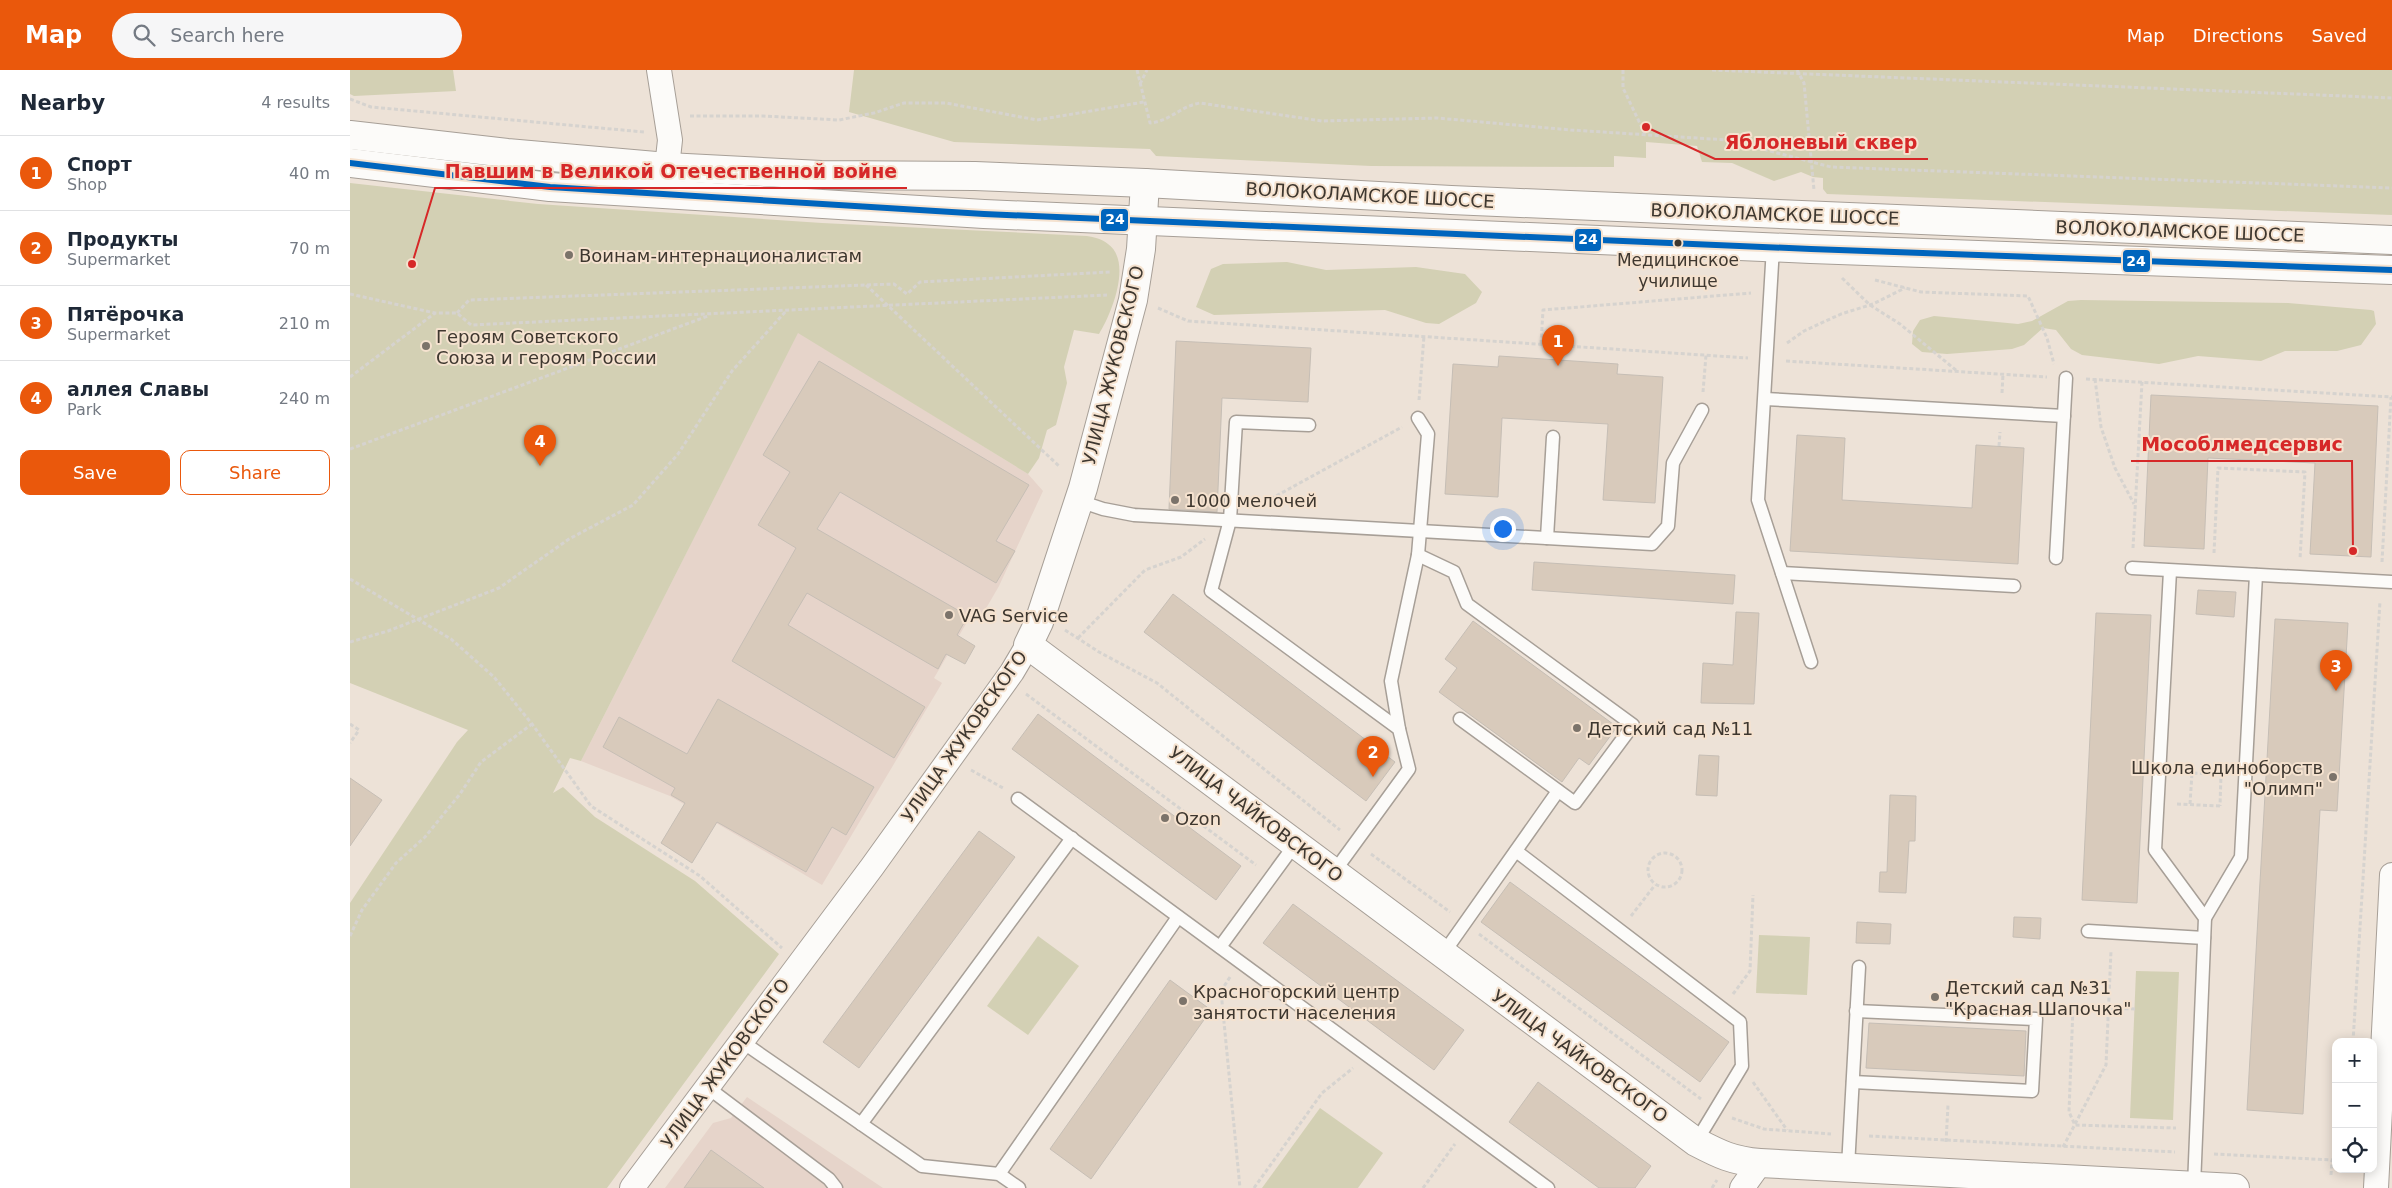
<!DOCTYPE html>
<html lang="en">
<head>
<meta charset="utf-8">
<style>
  :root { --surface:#fff; --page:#f6f6f7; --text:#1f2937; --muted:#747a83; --line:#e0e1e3; --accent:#ea580c }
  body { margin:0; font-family:"DejaVu Sans",sans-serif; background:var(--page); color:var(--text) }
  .controls { position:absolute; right:15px; bottom:15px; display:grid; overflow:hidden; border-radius:10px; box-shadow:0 2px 12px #0003 }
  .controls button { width:45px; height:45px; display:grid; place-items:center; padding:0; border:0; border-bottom:1px solid var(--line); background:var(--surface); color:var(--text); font:25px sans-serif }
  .you { position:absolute; left:1152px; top:458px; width:18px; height:18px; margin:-12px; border:4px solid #fff; border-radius:50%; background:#1a73e8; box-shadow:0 0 0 8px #1a73e833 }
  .badge { display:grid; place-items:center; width:32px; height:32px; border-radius:50%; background:var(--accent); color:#fff; font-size:16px; font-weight:700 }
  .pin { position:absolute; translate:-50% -41px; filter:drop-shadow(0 1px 2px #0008) }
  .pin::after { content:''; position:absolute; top:26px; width:18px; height:15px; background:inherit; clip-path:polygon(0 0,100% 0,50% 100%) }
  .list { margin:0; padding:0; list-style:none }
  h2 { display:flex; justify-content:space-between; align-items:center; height:65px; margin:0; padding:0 20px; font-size:21px }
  h2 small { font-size:16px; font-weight:400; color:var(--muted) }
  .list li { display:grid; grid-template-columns:32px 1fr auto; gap:15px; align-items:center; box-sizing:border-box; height:75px; padding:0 20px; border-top:1px solid var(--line) }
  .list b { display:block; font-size:19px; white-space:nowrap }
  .list p { margin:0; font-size:16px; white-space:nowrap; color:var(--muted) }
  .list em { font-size:16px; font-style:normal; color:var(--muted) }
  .actions { display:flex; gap:10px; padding:15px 20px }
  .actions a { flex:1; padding:11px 0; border:1px solid var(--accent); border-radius:10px; text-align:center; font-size:18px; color:var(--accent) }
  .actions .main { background:var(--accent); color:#fff }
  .icon { flex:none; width:28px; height:28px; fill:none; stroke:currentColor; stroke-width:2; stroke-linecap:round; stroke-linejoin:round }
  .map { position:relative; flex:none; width:2042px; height:1118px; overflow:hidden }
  header { display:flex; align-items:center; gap:30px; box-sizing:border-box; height:70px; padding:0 25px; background:var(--accent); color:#fff }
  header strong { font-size:24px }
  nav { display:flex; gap:28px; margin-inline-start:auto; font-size:18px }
  .search { width:350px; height:45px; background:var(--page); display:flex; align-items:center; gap:12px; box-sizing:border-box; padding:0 18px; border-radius:28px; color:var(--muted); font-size:19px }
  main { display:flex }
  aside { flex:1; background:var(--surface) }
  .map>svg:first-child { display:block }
  .industrial { fill:#e6d4ca }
  .green { fill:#d3d0b4 }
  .building { fill:#d8cabb; stroke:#c6beb5 }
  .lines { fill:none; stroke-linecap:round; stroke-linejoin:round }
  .lane-casing { stroke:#a79f97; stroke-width:15 }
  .street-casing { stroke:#a79f97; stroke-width:26 }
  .secondary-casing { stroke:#a79f97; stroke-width:30 }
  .primary-casing { stroke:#a79f97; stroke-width:30 }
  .path { stroke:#d6d3cf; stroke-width:3; stroke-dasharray:4 2.5; stroke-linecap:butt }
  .lane { stroke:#fcfbf9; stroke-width:12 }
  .street { stroke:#fcfbf9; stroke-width:24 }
  .secondary { stroke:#fcfbf9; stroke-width:28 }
  .primary { stroke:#fcfbf9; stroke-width:28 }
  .bus-1-casing { stroke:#f5e2cf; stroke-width:10 }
  .bus-1 { stroke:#0065bd; stroke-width:6 }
  .bus-dot { fill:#3e372f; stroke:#f5e2cf; stroke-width:2 }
  .poi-dot { fill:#7b736a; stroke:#f5e2cf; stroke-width:2 }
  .labels { text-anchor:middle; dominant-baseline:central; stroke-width:4; stroke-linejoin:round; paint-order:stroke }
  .bus-label { font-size:17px; fill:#3e372f; stroke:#f5e2cf }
  .street-label { font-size:18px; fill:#3e372f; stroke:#f5e2cf }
  .poi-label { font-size:18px; fill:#3e372f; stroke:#f5e2cf; text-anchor:start }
  .leader { fill:none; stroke:#d62828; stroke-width:2 }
  .callout-dot { fill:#d62828; stroke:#f5e2cf; stroke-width:2 }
  .callout-label { font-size:19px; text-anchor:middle; font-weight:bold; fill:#d62828; stroke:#f5e2cf; stroke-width:4; stroke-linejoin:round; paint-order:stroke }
  .line-badge { stroke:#f5e2cf; stroke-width:2 }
  .badge-label { font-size:14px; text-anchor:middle; font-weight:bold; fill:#fff }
</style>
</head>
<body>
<header>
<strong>Map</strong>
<div class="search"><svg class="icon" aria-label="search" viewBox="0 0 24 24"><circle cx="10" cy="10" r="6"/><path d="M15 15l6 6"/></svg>Search here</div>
<nav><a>Map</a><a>Directions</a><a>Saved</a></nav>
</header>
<main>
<aside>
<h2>Nearby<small>4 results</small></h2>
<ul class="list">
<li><span class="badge">1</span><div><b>Спорт</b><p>Shop</p></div><em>40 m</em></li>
<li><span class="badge">2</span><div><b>Продукты</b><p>Supermarket</p></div><em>70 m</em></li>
<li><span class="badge">3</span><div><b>Пятёрочка</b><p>Supermarket</p></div><em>210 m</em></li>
<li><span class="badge">4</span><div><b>аллея Славы</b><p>Park</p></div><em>240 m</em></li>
</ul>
<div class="actions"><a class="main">Save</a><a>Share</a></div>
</aside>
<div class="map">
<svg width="2042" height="1118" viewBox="0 0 2042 1118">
  <rect width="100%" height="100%" fill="#ede2d7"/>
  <!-- industrial -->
  <g class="industrial">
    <path d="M448,262L678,404L693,421L649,516L631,547L623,542L584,608L592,613L472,815L320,726L231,691Z"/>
    <path d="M397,1027L533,1118H315L363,1053L381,1048Z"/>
  </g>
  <!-- green -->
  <g class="green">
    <path d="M0,0H103L106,21L4,26L0,24Z"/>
    <path d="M504,0H2042V145L1477,124L1473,119V108L1463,107L1451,102L1424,111L1382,93L1352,92L1347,76L1296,72V88L1264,86V97L1021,96L806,86L800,79L604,72L499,42Z"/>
    <path d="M0,113L188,134L472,153L737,166C744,167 752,169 758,174C783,192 761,245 749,264L724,260L714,297L717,313L706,355L697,360L689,388L678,404L448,263L231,691L220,688L203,723L213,717L245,747L345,811L429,884L257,1118H0V833L107,672L118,660L0,613Z"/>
    <path d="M937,192L976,200L1066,197L1115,204L1132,222L1126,233L1089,254L1076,253L1035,240L864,245L846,237L861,199L873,194Z"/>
    <path d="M1731,230L1938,233L2021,240L2024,241L2026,254L2011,275L1987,281H1935L1911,291L1848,286L1809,294L1732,285L1721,279L1706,260L1693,258L1674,275L1662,279L1597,284L1572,282L1562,274L1563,261L1570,250L1584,246L1668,254L1682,251L1718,231Z"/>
    <path d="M1409,865L1460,867L1457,925L1406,923Z"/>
    <path d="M688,866L729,896L678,965L637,936Z"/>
    <path d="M1786,901L1829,902L1823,1050L1780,1048Z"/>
    <path d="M970,1038L1033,1083L1008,1118H912Z"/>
  </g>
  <!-- building -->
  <g class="building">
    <path d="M826,271L961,278L958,332L872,328L867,442L819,439Z"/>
    <path d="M1149,286L1268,294L1267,304L1313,307L1305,433L1253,430L1258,354L1152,348L1148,427L1095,424L1103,294L1148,297Z"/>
    <path d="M469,291L679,415L646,471L665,481L646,513L490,422L467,459L618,546L607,565L625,576L615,594L596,584L588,599L457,523L438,555L575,637L544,688L382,591L446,478L408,455L440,402L413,385Z"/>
    <path d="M1801,325L2028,336L2021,487L1960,484L1965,393L1858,388L1854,479L1794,476Z"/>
    <path d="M1447,365L1495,368L1492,430L1622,438L1626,375L1674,378L1668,494L1440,481Z"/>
    <path d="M1184,492L1385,505L1383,534L1182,520Z"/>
    <path d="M1848,520L1886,522L1884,547L1846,544Z"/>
    <path d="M823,524L1045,692L1016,731L794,562Z"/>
    <path d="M1386,542L1409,543L1404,634L1351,633L1353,593L1383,595Z"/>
    <path d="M1746,543L1801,545L1787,833L1732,830Z"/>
    <path d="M1925,549L1998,553L1987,741L1970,740L1953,1044L1897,1040Z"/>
    <path d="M1123,551L1267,657L1239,695L1229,688L1212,712L1089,622L1107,598L1095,589Z"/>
    <path d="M368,629L524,717L496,765L482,757L456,802L367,752L342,793L311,773L335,733L321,725L325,718L253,677L269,647L337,684Z"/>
    <path d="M688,644L891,796L866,830L662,679Z"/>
    <path d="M1349,685L1369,686L1367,726L1346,725Z"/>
    <path d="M0,708L32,730L0,776Z"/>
    <path d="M1540,725L1566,726L1565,771H1559L1556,823L1529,822L1530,802H1537Z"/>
    <path d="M629,761L665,787L509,998L473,972Z"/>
    <path d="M1160,812L1379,972L1350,1012L1131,852Z"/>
    <path d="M943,834L1114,960L1084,1000L913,873Z"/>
    <path d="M1664,847L1691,848L1690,869L1663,867Z"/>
    <path d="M1507,852L1541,854L1540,874L1506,873Z"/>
    <path d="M820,910L861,940L741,1109L700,1079Z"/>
    <path d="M1519,953L1676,961L1674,1006L1516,998Z"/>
    <path d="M1188,1012L1301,1096L1285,1118H1249L1159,1052Z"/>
    <path d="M361,1080L414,1118H334Z"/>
  </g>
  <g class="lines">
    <defs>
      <g id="lane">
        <path d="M1423,177L1408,430L1461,592"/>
        <path d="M1415,329L1714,346"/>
        <path d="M959,355L886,352L880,450L861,521L1049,659L1059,699L984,802"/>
        <path d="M729,431L753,439L784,445L1302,474L1318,456L1323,393L1352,340"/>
        <path d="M1197,468L1203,367"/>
        <path d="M1068,485L1104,502L1117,534L1283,655L1225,733L1110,649"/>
        <path d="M1706,488L1716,308"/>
        <path d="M1782,498L2042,512"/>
        <path d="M1820,501L1805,780L1855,848L1844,1116"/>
        <path d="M1432,503L1664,516"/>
        <path d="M1049,659L1041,611L1068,485L1078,364L1068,348"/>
        <path d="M668,729L1198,1118"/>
        <path d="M1166,781L1390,952L1392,996L1346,1072"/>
        <path d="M1855,848L1891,787L1906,505"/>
        <path d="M1738,861L1854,868"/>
        <path d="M870,877L946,773"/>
        <path d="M1093,884L1208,721"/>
        <path d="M391,971L572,1096L649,1104L669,1118"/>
        <path d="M1503,1012L1682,1021L1686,949L1506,941"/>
        <path d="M357,1017L479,1109L486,1118"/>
        <path d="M511,1054L722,768"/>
        <path d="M1498,1097L1509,897"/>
        <path d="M649,1104L828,847"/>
      </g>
      <g id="street">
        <path d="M309,0L320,70L317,97"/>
        <path d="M282,1118L522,797L662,602L678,575"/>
        <path d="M1392,1118L1410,1093"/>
        <path d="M2026,1118L2042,805"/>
      </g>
      <path id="secondary" d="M795,113L791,179L783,230L733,418L689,552L678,575L1346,1072C1369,1084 1383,1091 1410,1093L1885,1118"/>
      <g id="primary">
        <path d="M0,65L157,83L317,97L471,105L625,106L795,113L1101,130L2042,170"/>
        <path d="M0,93L200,117L634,144L1461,179L2042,200"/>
      </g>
    </defs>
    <!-- lane casing -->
    <use href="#lane" class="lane-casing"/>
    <!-- street casing -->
    <use href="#street" class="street-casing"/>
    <!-- secondary casing -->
    <use href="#secondary" class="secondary-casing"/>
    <!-- primary casing -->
    <use href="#primary" class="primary-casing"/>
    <!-- path -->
    <g class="path">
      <path d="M787,0L800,53C820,51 831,36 850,33L972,51L1087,48L1221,60L1378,70L1481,97L2042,118"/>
      <path d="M1273,0V18L1295,64"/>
      <path d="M1362,0L2042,28"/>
      <path d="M1447,0L1454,13L1464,120"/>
      <path d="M790,14L797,0"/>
      <path d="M0,29L21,37L294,62"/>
      <path d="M340,46H413L489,50L524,43L554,33H596L687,50L794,32"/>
      <path d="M1492,208L1520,235L1550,254L1607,301"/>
      <path d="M1525,210L1571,222L1678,226L1697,268L1704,294"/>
      <path d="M516,215L710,397"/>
      <path d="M0,224L85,243H107L121,255L757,225"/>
      <path d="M808,238L838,251L1398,288"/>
      <path d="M107,243L119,230L544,214L557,224L570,212L760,202"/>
      <path d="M1437,273L1454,261L1491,244L1523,234L1555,218"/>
      <path d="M1191,274L1193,240L1401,223"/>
      <path d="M1436,291L1697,307"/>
      <path d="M0,307L85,243"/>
      <path d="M1736,309L2042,327"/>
      <path d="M1745,309L1751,357L1765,398L1784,434"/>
      <path d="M1353,322L1356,285"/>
      <path d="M1652,323L1653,304"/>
      <path d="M1069,330L1074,266"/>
      <path d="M1649,376L1650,362"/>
      <path d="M0,379L358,246"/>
      <path d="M915,432L1052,357"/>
      <path d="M1783,478L1792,312"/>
      <path d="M1864,483L1868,398L1955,402L1950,489"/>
      <path d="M2032,492L2041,327"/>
      <path d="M0,509L101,569L144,607L182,654L241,736L350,806L432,878"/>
      <path d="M715,560L749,582L807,613L990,760"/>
      <path d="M728,568L795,500L831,487L855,469"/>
      <path d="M0,572L38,561L149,518L219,469L283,435L328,384L382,301L436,241"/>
      <path d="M676,624L906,795"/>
      <path d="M0,654L9,660L0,673"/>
      <path d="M621,700L653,718"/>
      <path d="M1827,734L1870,736"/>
      <path d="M1840,734L1842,703L1871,704L1870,736"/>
      <circle cx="1315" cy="800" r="17"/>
      <path d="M1021,784L1100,842"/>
      <path d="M1281,846L1305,815"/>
      <path d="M1129,864L1351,1029"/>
      <path d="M0,866L12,840L46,793L75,767L110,724L131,692L182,654"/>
      <path d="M880,907L871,921L890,1118"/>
      <path d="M1383,924L1400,901L1403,825"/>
      <path d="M1785,939L1723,937L1719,1042L1725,1055L1826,1058"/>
      <path d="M2003,972L2030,531"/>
      <path d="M1403,1012L1437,1060"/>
      <path d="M1382,1048L1414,1059L1481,1064"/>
      <path d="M1519,1066L1825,1082"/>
      <path d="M1596,1072L1598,1035"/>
      <path d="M1713,1077L1756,995L1761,881"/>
      <path d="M1864,1084L1982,1090L1986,1087"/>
      <path d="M1981,1105L1982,1090"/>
      <path d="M904,1118L972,1023L1003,998"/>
      <path d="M1073,1118L1105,1074"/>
      <path d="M1362,1118L1367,1110"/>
    </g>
    <!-- lane -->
    <use href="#lane" class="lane"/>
    <!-- street -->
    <use href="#street" class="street"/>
    <!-- secondary -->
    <use href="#secondary" class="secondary"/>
    <!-- primary -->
    <use href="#primary" class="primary"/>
    <defs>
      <path id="bus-1" d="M0,93L200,117L634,144L1461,179L2042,200"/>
    </defs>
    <!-- bus-1 casing -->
    <use href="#bus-1" class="bus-1-casing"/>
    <!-- bus-1 -->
    <use href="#bus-1" class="bus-1"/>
  </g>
  <!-- markers -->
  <circle class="bus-dot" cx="1328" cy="173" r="4.5"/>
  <g class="poi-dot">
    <circle cx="219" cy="185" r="5"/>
    <circle cx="76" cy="276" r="5"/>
    <circle cx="825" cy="430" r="5"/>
    <circle cx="599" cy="545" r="5"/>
    <circle cx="1227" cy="658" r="5"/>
    <circle cx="1983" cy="707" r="5"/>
    <circle cx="815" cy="748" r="5"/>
    <circle cx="1585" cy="927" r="5"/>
    <circle cx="833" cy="931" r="5"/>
  </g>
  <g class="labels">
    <!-- bus labels -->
    <g class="bus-label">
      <text x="1328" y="190">Медицинское<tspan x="1328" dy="21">училище</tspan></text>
    </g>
    <!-- street labels -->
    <g class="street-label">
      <text transform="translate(1020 125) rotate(3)">ВОЛОКОЛАМСКОЕ ШОССЕ</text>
      <text transform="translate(1425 144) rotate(2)">ВОЛОКОЛАМСКОЕ ШОССЕ</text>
      <text transform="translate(1830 161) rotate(2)">ВОЛОКОЛАМСКОЕ ШОССЕ</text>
      <text transform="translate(763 295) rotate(-76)">УЛИЦА ЖУКОВСКОГО</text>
      <text transform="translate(614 666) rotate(-55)">УЛИЦА ЖУКОВСКОГО</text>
      <text transform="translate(906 744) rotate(37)">УЛИЦА ЧАЙКОВСКОГО</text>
      <text transform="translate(1230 986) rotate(36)">УЛИЦА ЧАЙКОВСКОГО</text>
      <text transform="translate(375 993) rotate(-54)">УЛИЦА ЖУКОВСКОГО</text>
    </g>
    <!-- poi labels -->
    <g class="poi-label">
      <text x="229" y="185">Воинам-интернационалистам</text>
      <text x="86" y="266">Героям Советского<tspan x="86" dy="21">Союза и героям России</tspan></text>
      <text x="835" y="430">1000 мелочей</text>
      <text x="609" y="545">VAG Service</text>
      <text x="1237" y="658">Детский сад №11</text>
      <text x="1973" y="697" text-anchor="end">Школа единоборств<tspan x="1973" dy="21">"Олимп"</tspan></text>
      <text x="825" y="748">Ozon</text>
      <text x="1595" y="917">Детский сад №31<tspan x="1595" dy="21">"Красная Шапочка"</tspan></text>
      <text x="843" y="921">Красногорский центр<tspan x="843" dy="21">занятости населения</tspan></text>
    </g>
  </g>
  <!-- callouts -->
  <path class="leader" d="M1296 57L1365 89H1578M62 194L85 118H557M2003 481L2002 391H1781"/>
  <g class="callout-dot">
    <circle cx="1296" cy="57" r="5"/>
    <circle cx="62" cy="194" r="5"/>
    <circle cx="2003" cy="481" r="5"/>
  </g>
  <g class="callout-label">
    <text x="1471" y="79">Яблоневый сквер</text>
    <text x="321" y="108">Павшим в Великой Отечественной войне</text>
    <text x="1892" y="381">Мособлмедсервис</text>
  </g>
  <g class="line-badge">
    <rect x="750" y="138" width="29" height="24" rx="5" fill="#0065bd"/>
    <rect x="1224" y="158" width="28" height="24" rx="5" fill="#0065bd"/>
    <rect x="1772" y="179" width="29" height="24" rx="5" fill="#0065bd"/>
  </g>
  <g class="badge-label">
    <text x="765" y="154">24</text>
    <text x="1238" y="174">24</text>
    <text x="1786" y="196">24</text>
  </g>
</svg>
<div class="controls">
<button>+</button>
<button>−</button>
<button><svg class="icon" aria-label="locate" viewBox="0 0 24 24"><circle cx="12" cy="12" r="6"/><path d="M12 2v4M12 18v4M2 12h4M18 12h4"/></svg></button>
</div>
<div class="you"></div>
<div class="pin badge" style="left:1208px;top:296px">1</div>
<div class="pin badge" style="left:1023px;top:707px">2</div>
<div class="pin badge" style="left:1986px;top:621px">3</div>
<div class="pin badge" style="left:190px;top:396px">4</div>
</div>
</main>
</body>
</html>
